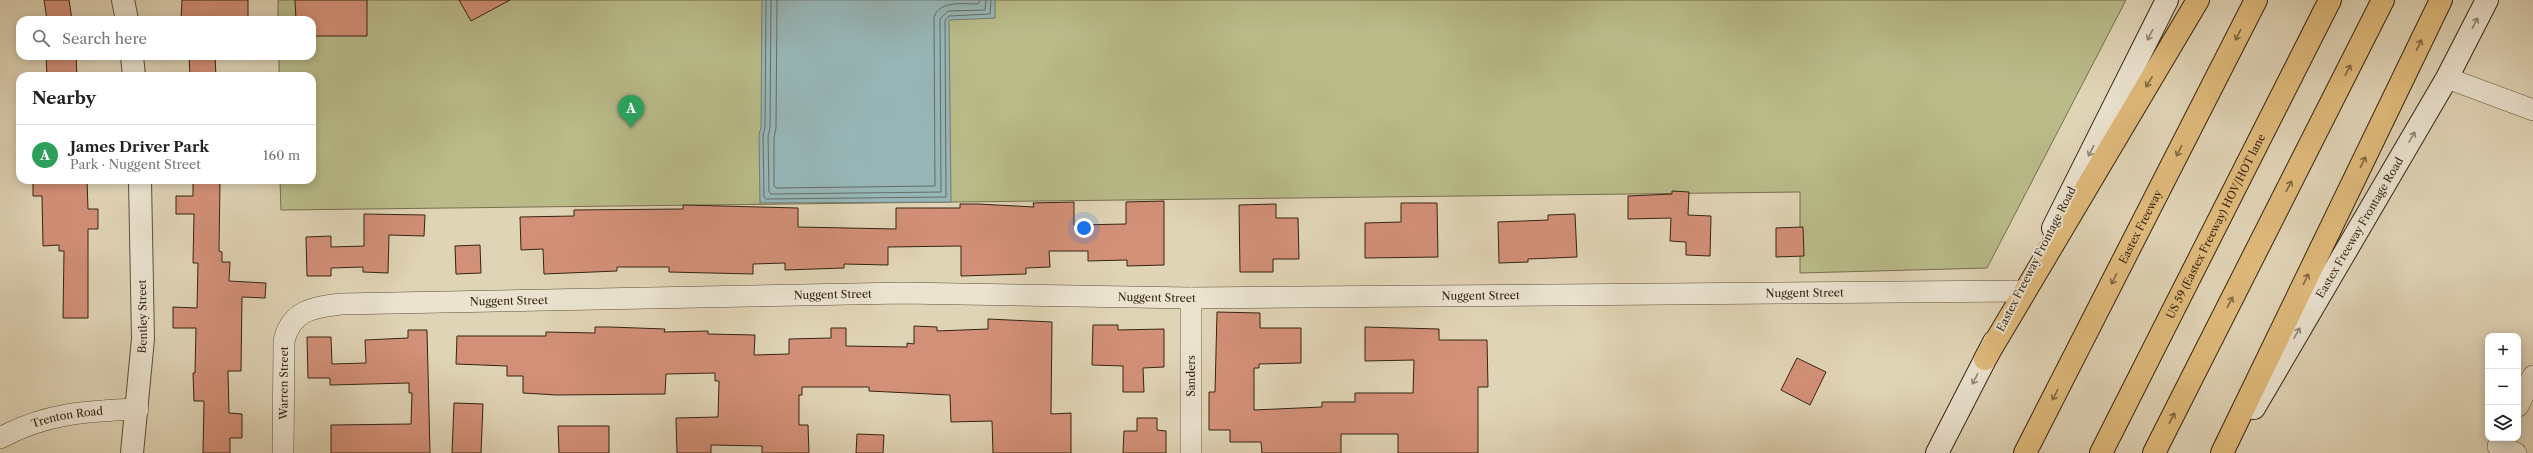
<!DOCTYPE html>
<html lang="en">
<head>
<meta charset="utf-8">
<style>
  :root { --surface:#fff; --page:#f6f6f6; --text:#222; --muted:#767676; --line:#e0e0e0; --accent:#0f766e }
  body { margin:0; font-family:"Libre Caslon Text",serif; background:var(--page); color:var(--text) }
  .controls { position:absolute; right:12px; bottom:12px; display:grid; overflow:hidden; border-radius:8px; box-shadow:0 2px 10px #0003 }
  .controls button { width:36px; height:36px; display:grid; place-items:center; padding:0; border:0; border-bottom:1px solid var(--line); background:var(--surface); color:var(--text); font:20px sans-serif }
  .you { position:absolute; left:1084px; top:228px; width:14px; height:14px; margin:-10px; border:3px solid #fff; border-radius:50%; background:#1a73e8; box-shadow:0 0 0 6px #1a73e833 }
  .badge { display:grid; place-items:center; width:26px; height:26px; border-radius:50%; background:var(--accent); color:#fff; font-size:13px; font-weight:700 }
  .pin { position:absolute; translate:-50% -33px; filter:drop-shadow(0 1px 2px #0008) }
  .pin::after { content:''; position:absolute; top:21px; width:14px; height:12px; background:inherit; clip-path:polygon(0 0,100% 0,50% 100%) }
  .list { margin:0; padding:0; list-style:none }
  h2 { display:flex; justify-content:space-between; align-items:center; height:52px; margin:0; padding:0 16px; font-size:17px }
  h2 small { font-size:13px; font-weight:400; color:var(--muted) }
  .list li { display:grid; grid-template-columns:26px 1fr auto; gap:12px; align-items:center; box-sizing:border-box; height:60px; padding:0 16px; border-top:1px solid var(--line) }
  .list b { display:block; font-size:15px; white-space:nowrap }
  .list p { margin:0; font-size:13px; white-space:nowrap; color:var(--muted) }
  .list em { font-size:13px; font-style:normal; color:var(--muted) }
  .icon { flex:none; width:22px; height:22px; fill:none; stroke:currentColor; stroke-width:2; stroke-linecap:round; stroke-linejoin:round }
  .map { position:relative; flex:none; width:2533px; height:453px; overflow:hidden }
  .search { position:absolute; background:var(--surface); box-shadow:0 2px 10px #0003; left:16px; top:16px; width:300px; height:44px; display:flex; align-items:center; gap:10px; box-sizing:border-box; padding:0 14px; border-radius:12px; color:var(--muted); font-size:15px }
  .panel { position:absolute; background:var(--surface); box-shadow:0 2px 10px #0003; left:16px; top:72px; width:300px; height:112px; border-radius:12px }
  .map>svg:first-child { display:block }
  .green { fill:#b9bb89; stroke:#77704d }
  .water { fill:#97b6b7; stroke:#707c75 }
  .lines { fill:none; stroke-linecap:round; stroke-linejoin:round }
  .shore { stroke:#666d64; stroke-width:1 }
  .building { fill:#d39078; stroke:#352411 }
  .minor-casing { stroke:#60503a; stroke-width:22 }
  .tertiary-casing { stroke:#60503a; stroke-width:24 }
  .secondary-casing { stroke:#352411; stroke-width:24 }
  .motorway-casing { stroke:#352411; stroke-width:24 }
  .minor { stroke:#ebe3d0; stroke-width:21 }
  .tertiary { stroke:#ebe3d0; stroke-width:22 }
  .secondary { stroke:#ebe3d0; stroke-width:22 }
  .motorway { stroke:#e0ba7b; stroke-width:22 }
  .oneway { stroke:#908470 }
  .oneway2 { stroke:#826841 }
  .labels { text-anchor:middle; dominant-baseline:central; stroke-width:4; stroke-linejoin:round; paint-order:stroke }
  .street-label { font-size:11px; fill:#352411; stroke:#ebe3d0 }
</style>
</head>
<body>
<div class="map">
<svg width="2533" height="453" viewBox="0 0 2533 453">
  <rect width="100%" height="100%" fill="#e0d4b6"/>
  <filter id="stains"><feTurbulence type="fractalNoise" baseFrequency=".005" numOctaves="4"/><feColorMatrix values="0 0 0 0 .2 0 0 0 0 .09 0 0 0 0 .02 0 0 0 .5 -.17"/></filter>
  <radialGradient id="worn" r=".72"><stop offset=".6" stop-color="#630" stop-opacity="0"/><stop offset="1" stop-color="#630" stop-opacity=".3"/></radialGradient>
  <!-- green -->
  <path class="green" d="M278,0H2126L1987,268L1800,273V192L281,210L280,180H312V76H279V56H312V20H278Z"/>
  <!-- water -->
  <path class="water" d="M762,0H995V18L949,20L951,202L760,203L759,134L761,128Z"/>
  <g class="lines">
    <!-- shore -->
    <g class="shore">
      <path d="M766,0L765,128L763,135L764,197L766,199L946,197L945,20L949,16L990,14L991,0"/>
      <path d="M771,0L770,128L768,136L769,192L771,194L941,192L940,19L948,11L985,10L986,0"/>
      <path d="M777,0L776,128L774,138V186L776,188L935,186L934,17C940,0 963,4 978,4L980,0"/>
    </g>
  </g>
  <!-- building -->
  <g class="building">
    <path d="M44,0H69L72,20H47Z"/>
    <path d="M182,0H248V20H181Z"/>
    <path d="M295,0H367V36H312V20H296Z"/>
    <path d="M459,0H510L471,21Z"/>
    <path d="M46,56H76L77,76H47Z"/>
    <path d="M189,56H215L216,76H190Z"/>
    <path d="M33,180H87L88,209H98V229H88V318H63L64,251H59V245L43,246L42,196H33Z"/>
    <path d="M193,180H220L219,251L222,252V262H230L229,281L266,283L265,298L242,297L241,371H228L229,413L242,414V438H230V453H203L204,401H194L193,373H195L196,328H173V307L197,308L198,263H193L194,214H176V196H193Z"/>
    <path d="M1672,191L1689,192L1688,215L1711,216L1710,256L1686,255V242L1670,241L1671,218L1628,219V196L1672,194Z"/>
    <path d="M1164,201V265L1127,266V260L1088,261V251H1049L1050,267L1026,268V274L961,276V246L888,247V265L844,264V268L785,270V263L753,264V274L669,272V267H617V271L544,274L543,249L521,250L520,217L574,216V210L683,209V205L798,208V227L896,229V208H960V204H978L1034,207L1033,203L1074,202V225L1126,224V202Z"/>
    <path d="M1401,203H1437L1438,257L1365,258V223L1401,222Z"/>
    <path d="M1276,204V218H1298L1299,259H1273V272H1240L1239,205Z"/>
    <path d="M364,214L425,215L424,236L389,235L388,273L363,272V267L331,268V276H307L306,237L331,236V247L364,246Z"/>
    <path d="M1575,214L1577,257L1528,259V262L1499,263L1498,222L1548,220V215Z"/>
    <path d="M1803,227L1804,256L1776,257V228Z"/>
    <path d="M480,245L481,273L456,274L455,246Z"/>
    <path d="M1217,312L1260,313V328H1301V363L1259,364V368H1254V410L1322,407V402H1355V393H1413L1414,360L1365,361V327L1439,329V340H1487L1488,387H1478V453H1398V434H1341V453H1262L1261,442H1230V430H1209V392H1215Z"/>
    <path d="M988,319L1052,322L1051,414L1071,413V453H993L992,421L951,422L950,395L869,391V387H802V395H799V425H808L809,453H762V446L711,445V453H677L676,418L718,417L719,381H715V373L666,374L665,394L557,395L523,393V376H507V366L456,364L457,336H546V332L595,333V327H610L665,329L664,332L708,331V334L755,335L754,355L789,354V339L831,338V328H846V346L907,347V343L914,344V326L937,327V331L988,329Z"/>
    <path d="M1093,325H1118V330L1164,329V367L1143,368L1144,392H1123V366L1092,365Z"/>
    <path d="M408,330H427L430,453H331V425L411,424L412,393H409V383L330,385V378H308L307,337H331L332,364L366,363L365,340L408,338Z"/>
    <path d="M1797,358L1826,372L1810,405L1781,390Z"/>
    <path d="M454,403L483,404L481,453H452Z"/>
    <path d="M1137,418H1157V430L1166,431V453H1123L1124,431H1137Z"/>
    <path d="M558,426H609V453H559Z"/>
    <path d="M857,434L884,435L883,453H856Z"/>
  </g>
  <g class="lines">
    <defs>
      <g id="minor">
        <path d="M2447,78L2533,110"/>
        <path d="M2518,406L2533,376"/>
        <path id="s1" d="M0,438C46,413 87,411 138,409"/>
        <path d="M2498,446L2516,453"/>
        <path id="s2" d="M283,453L284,341C291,310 314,307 341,304L903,293L1191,298L2021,291"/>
        <path d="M1191,453V298"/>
      </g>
      <g id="tertiary">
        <path d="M123,0L127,20"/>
        <path d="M132,56L134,76"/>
        <path id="s3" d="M132,453L143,339L140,180"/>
      </g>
      <g id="secondary">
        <path d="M2053,228L2167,0"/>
        <path id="s4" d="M2254,408L2447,78L2487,0"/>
        <path d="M1937,453L1994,342"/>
      </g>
      <g id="motorway">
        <path d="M1985,359L2198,0"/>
        <path id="s5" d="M2025,453L2256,0"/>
        <path id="s6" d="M2101,453L2330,0"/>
        <path d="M2154,453L2383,0"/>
        <path d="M2222,453L2441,0"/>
      </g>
    </defs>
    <!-- minor casing -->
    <use href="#minor" class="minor-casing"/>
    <!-- tertiary casing -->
    <use href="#tertiary" class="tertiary-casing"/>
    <!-- secondary casing -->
    <use href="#secondary" class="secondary-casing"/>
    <!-- motorway casing -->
    <use href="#motorway" class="motorway-casing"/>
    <!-- minor -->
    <use href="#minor" class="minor"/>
    <!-- tertiary -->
    <use href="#tertiary" class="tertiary"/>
    <!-- secondary -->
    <use href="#secondary" class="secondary"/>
    <!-- motorway -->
    <use href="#motorway" class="motorway"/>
  </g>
  <!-- one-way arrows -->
  <defs><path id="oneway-shaft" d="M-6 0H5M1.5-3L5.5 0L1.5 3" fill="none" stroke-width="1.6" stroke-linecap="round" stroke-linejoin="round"/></defs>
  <g class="oneway">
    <use href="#oneway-shaft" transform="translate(2475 23) rotate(-63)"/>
    <use href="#oneway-shaft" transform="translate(2150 35) rotate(117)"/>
    <use href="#oneway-shaft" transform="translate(2412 137) rotate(-60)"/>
    <use href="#oneway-shaft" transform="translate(2091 151) rotate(117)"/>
    <use href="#oneway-shaft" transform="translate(2297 333) rotate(-60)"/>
    <use href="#oneway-shaft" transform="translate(1975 379) rotate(117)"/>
  </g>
  <g class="oneway2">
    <use href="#oneway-shaft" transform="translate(2238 35) rotate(117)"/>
    <use href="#oneway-shaft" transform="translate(2419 45) rotate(-64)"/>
    <use href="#oneway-shaft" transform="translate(2348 70) rotate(-63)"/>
    <use href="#oneway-shaft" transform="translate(2149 82) rotate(121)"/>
    <use href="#oneway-shaft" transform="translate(2179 151) rotate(117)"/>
    <use href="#oneway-shaft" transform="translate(2363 162) rotate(-64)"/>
    <use href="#oneway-shaft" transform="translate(2289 186) rotate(-63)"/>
    <use href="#oneway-shaft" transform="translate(2114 279) rotate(117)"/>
    <use href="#oneway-shaft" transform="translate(2306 279) rotate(-64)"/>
    <use href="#oneway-shaft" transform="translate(2230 302) rotate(-63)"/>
    <use href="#oneway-shaft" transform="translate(2055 395) rotate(117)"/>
    <use href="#oneway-shaft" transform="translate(2172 418) rotate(-63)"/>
  </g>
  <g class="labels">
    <!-- street labels -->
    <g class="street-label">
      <text stroke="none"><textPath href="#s5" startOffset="254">Eastex Freeway</textPath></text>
      <text stroke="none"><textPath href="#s6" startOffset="254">US 59 (Eastex Freeway) HOV/HOT lane</textPath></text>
      <text stroke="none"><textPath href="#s4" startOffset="209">Eastex Freeway Frontage Road</textPath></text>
      <text transform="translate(2036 259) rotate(-63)">Eastex Freeway Frontage Road</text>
      <text stroke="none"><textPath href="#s2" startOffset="1650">Nuggent Street</textPath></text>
      <text stroke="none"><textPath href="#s2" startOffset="678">Nuggent Street</textPath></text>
      <text stroke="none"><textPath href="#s2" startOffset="1326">Nuggent Street</textPath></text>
      <text stroke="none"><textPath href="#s2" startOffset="1002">Nuggent Street</textPath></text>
      <text stroke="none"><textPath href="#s2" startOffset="354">Nuggent Street</textPath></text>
      <text stroke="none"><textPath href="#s3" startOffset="137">Bentley Street</textPath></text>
      <text transform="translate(1191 376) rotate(-90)">Sanders</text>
      <text stroke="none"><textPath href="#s2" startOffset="70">Warren Street</textPath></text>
      <text stroke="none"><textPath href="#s1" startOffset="71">Trenton Road</textPath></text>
    </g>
  </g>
  <rect width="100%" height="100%" filter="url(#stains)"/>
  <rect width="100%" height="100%" fill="url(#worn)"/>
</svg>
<div class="controls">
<button>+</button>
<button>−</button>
<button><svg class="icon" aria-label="layers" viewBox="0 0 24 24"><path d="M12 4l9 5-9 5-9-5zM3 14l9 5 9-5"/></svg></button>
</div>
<div class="you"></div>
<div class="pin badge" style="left:631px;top:128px;background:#2e9e5b">A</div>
<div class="search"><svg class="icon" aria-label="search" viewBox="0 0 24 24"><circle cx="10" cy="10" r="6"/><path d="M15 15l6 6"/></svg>Search here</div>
<section class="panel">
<h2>Nearby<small></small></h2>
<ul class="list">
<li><span class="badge" style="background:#2e9e5b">A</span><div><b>James Driver Park</b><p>Park · Nuggent Street</p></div><em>160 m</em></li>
</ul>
</section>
</div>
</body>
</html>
